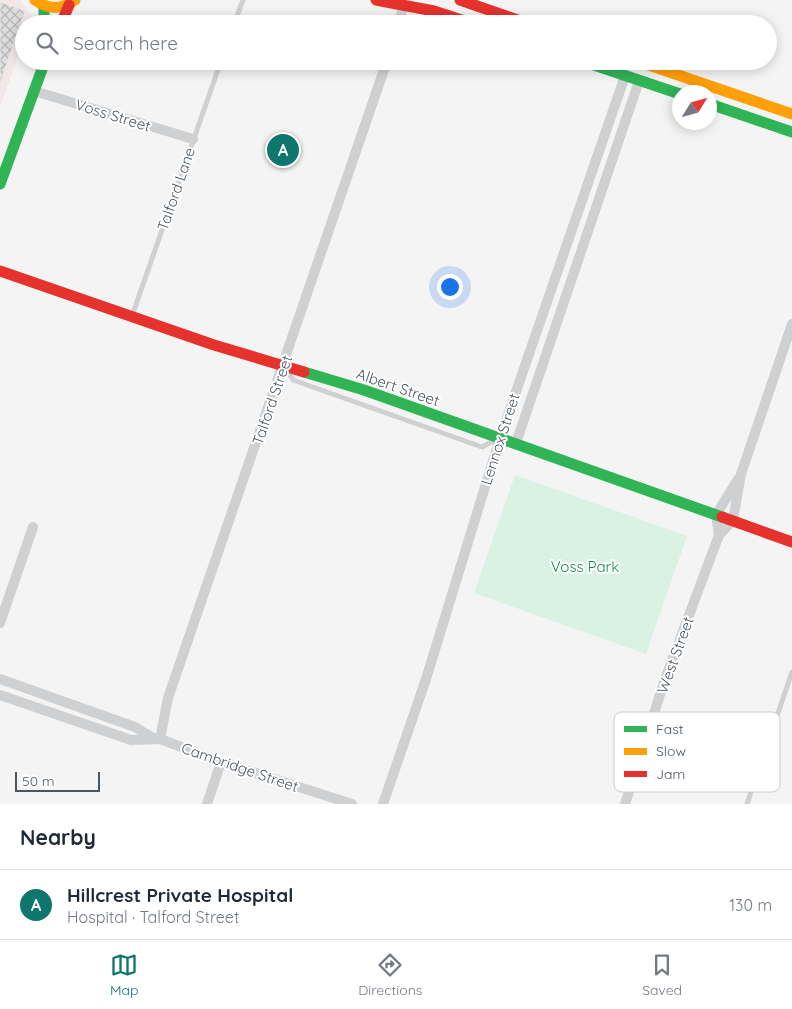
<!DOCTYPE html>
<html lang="en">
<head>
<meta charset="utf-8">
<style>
  :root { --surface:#fff; --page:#f6f6f7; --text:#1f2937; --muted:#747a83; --line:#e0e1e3; --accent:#0f766e }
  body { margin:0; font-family:Quicksand,sans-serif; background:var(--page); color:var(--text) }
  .compass { position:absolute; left:672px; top:85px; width:45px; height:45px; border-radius:50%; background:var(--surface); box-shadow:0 2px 12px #0003; rotate:53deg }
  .scale { position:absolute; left:15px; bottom:12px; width:85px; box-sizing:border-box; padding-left:5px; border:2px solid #4a5661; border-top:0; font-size:14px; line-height:18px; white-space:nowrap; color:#4a5661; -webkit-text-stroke:4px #fff; paint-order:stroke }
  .you { position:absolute; left:449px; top:286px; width:18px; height:18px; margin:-12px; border:4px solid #fff; border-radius:50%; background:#1a73e8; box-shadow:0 0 0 8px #1a73e833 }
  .badge { display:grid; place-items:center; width:32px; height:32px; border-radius:50%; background:var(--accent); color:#fff; font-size:16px; font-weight:700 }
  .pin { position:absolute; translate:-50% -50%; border:2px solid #fff; box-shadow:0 1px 5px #0006 }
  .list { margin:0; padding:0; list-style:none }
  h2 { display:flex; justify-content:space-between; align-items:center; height:65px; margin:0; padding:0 20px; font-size:21px }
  h2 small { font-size:16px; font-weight:400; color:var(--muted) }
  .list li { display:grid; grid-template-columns:32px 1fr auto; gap:15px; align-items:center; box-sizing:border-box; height:70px; padding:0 20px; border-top:1px solid var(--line) }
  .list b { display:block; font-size:19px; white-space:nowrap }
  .list p { margin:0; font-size:16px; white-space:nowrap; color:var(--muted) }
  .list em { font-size:16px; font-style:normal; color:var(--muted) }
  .icon { flex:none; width:28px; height:28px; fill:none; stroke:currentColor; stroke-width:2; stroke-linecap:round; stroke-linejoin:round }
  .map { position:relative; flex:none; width:792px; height:804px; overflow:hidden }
  .search { position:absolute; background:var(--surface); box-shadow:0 2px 12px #0003; left:15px; right:15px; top:15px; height:55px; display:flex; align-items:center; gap:12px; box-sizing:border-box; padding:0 18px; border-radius:28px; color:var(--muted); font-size:19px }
  .sheet { height:135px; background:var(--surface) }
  nav { display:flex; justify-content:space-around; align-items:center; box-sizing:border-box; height:70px; border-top:1px solid var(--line); background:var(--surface); font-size:14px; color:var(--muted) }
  nav a { display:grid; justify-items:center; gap:2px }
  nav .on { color:var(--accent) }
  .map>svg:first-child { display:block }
  .medical { fill:#f1e7e6 }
  .park { fill:#d9f2e3 }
  .building { fill:url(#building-cross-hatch); stroke:#e5e6e7 }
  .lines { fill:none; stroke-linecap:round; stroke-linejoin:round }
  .lane { stroke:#ced0d2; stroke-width:5 }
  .street { stroke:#ced0d2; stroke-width:10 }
  .fast { stroke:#30b455; stroke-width:11 }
  .slow { stroke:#ff9f0a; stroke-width:11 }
  .jam { stroke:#e5322d; stroke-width:11 }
  .labels { text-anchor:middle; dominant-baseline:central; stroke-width:4; stroke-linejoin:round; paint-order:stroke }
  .street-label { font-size:15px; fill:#4a5661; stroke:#fff }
  .park-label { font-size:15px; fill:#17864f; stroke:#fff }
  .key { fill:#fff; stroke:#c9ccd0; stroke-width:1 }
  .key-label { font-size:14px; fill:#4a5661 }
</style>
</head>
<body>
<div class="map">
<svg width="792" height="804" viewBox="0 0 792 804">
  <defs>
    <pattern id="building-cross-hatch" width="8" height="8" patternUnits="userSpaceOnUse" patternTransform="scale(1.25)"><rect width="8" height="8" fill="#ddddde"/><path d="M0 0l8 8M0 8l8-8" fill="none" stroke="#b5b6b7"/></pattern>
  </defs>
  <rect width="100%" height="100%" fill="#f4f4f4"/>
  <!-- medical -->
  <path class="medical" d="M0,0H20L32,16L29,24H24V39L0,107Z"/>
  <!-- park -->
  <path class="park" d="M515,475L687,536L646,654L474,593Z"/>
  <!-- building -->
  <path class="building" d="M0,2L25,11L0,83Z"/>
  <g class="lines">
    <!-- lane -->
    <g class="lane">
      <path d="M234,24L243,0"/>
      <path d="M132,316L221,61"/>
      <path d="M287,370L293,380L482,447L495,440"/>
      <path d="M747,804L792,672"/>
    </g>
    <!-- street -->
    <g class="street">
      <path d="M398,24L404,5"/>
      <path d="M34,91L193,139"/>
      <path d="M516,443L639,81"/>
      <path d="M719,535L716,515L738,479"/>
      <path d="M0,623L33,527"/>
      <path d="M0,679L135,727L155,739"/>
      <path d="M0,695L131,740L160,739L221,762L352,804"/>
      <path d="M160,739L168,698L387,61"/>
      <path d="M207,804L221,762"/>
      <path d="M383,804L426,679L500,438L625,76"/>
      <path d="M625,804L664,682L719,535L733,520L741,474L792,324"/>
    </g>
    <!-- fast -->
    <g class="fast">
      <path d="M44,6V24"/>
      <path d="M582,61L680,94"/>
      <path d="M710,104L792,132"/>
      <path d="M0,184L45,61"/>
      <path d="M304,372L364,390L722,517"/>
    </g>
    <!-- slow -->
    <g class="slow">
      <path d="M35,0C49,10 61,10 75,0"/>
      <path d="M637,61L792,114"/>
    </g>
    <!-- jam -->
    <g class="jam">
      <path d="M376,0L434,11L474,24"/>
      <path d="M460,0L529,24"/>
      <path d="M61,24L69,5"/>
      <path d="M0,271L214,345L304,372"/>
      <path d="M722,517L792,542"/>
    </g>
  </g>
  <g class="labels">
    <!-- street labels -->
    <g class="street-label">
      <text transform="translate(113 115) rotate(17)">Voss Street</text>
      <text transform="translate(176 189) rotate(-71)">Talford Lane</text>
      <text transform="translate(398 387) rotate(19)">Albert Street</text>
      <text transform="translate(272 400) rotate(-71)">Talford Street</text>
      <text transform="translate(500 439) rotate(-72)">Lennox Street</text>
      <text transform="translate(675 655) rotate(-70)">West Street</text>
      <text transform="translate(240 767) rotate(19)">Cambridge Street</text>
    </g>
    <!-- park labels -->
    <g class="park-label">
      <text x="585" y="566">Voss Park</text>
    </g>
  </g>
  <!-- legend -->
  <rect x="614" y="712" width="166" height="80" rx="8" class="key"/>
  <rect x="624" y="726" width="23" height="6" fill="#30b455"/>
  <rect x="624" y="748" width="23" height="7" fill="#ff9f0a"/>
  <rect x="624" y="771" width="23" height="6" fill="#e5322d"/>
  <g class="key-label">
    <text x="656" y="734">Fast</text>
    <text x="656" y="756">Slow</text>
    <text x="656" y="779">Jam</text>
  </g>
</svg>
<svg class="compass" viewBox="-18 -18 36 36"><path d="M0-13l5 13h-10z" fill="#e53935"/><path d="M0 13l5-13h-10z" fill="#747a83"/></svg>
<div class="scale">50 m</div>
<div class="you"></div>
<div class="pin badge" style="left:283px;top:150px">A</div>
<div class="search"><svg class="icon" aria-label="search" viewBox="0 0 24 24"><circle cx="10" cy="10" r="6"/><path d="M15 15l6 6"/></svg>Search here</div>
</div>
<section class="sheet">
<h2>Nearby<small></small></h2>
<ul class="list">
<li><span class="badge">A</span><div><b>Hillcrest Private Hospital</b><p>Hospital · Talford Street</p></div><em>130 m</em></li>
</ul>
</section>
<nav>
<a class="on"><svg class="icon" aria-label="map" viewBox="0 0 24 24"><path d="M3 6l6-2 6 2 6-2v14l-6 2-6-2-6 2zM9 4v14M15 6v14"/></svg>Map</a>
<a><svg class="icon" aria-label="directions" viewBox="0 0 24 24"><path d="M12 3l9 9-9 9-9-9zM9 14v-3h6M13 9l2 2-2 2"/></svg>Directions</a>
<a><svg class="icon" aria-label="saved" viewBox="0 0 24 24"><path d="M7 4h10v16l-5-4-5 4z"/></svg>Saved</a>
</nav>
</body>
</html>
